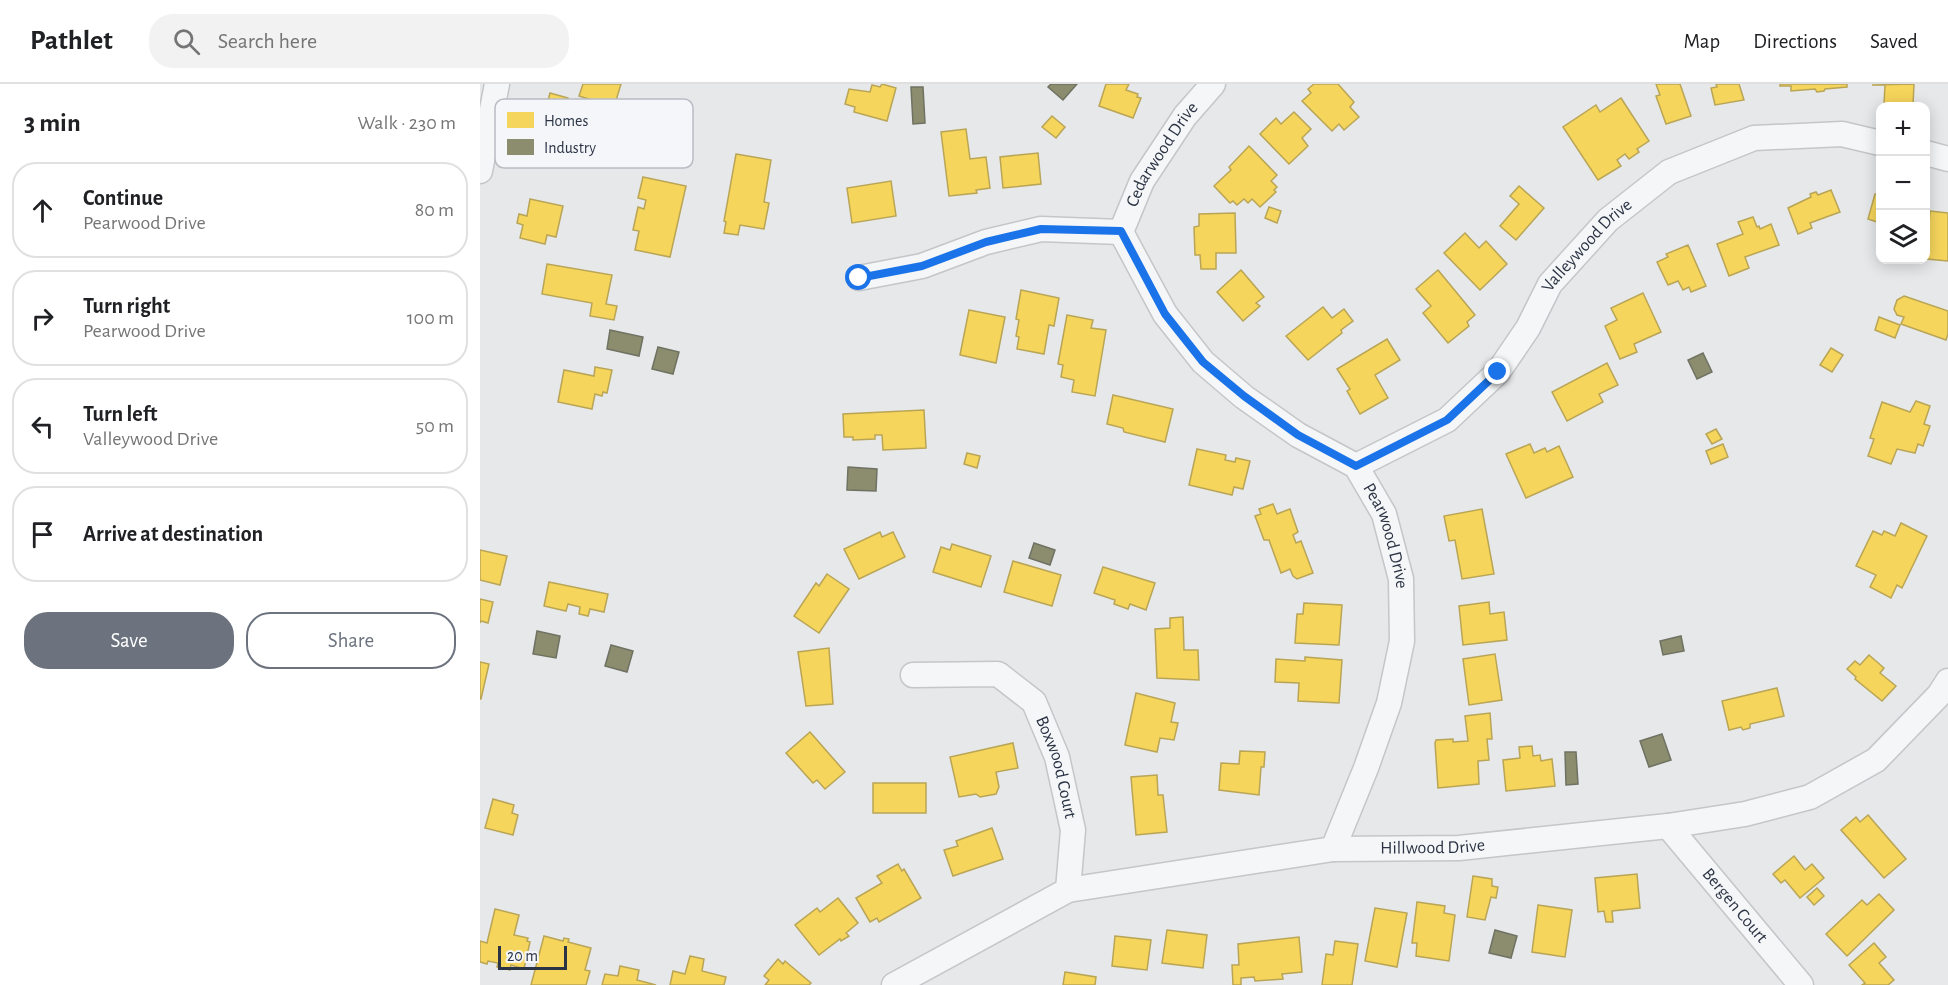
<!DOCTYPE html>
<html lang="en">
<head>
<meta charset="utf-8">
<style>
  :root { --surface:#fff; --page:#f2f2f2; --text:#202124; --muted:#757577; --line:#e0e0e0; --accent:#6c737f }
  body { margin:0; font-family:"Alegreya Sans",sans-serif; background:var(--page); color:var(--text) }
  .controls { position:absolute; right:18px; top:18px; display:grid; overflow:hidden; border-radius:12px; box-shadow:0 3px 15px #0003 }
  .controls button { width:54px; height:54px; display:grid; place-items:center; padding:0; border:0; border-bottom:2px solid var(--line); background:var(--surface); color:var(--text); font:30px sans-serif }
  .scale { position:absolute; left:18px; bottom:15px; width:69px; box-sizing:border-box; padding-left:6px; border:3px solid #2b3445; border-top:0; font-size:16px; line-height:21px; white-space:nowrap; color:#2b3445; -webkit-text-stroke:4px #f4f6f9; paint-order:stroke }
  .stop { position:absolute; width:18px; height:18px; margin:-14px; border:4px solid #1a73e8; border-radius:50%; background:#fff }
  .stop.end { background:#1a73e8; border-color:#fff; box-shadow:0 2px 6px #0008 }
  .list { margin:0; padding:0; list-style:none }
  h2 { display:flex; justify-content:space-between; align-items:center; height:78px; margin:0; padding:0 24px; font-size:26px }
  h2 small { font-size:20px; font-weight:400; color:var(--muted) }
  .list li { display:grid; grid-template-columns:39px 1fr auto; gap:18px; align-items:center; box-sizing:border-box; height:96px; margin:0 12px 12px; padding:0 12px; border:2px solid var(--line); border-radius:24px }
  .list b { display:block; font-size:22px; white-space:nowrap }
  .list p { margin:0; font-size:20px; white-space:nowrap; color:var(--muted) }
  .list em { font-size:20px; font-style:normal; color:var(--muted) }
  .actions { display:flex; gap:12px; padding:18px 24px }
  .actions a { flex:1; padding:14px 0; border:2px solid var(--accent); border-radius:24px; text-align:center; font-size:21px; color:var(--accent) }
  .actions .main { background:var(--accent); color:#fff }
  .icon { flex:none; width:33px; height:33px; fill:none; stroke:currentColor; stroke-width:2; stroke-linecap:round; stroke-linejoin:round }
  .map { position:relative; flex:none; width:1468px; height:901px; overflow:hidden }
  header { display:flex; align-items:center; gap:36px; box-sizing:border-box; height:84px; padding:0 30px; background:var(--surface); border-bottom:2px solid var(--line) }
  header strong { font-size:28px }
  nav { display:flex; gap:33px; margin-inline-start:auto; font-size:21px }
  .search { width:420px; height:54px; background:var(--page); display:flex; align-items:center; gap:15px; box-sizing:border-box; padding:0 21px; border-radius:24px; color:var(--muted); font-size:22px }
  main { display:flex }
  aside { flex:1; background:var(--surface) }
  .map>svg:first-child { display:block }
  .homes { fill:#f6d55c; stroke:#b9a555; stroke-width:1.5 }
  .industry { fill:#8c8c6e; stroke:#6f7262; stroke-width:1.5 }
  .lines { fill:none; stroke-linecap:round; stroke-linejoin:round }
  .street-casing { stroke:#c4c6c8; stroke-width:27 }
  .street { stroke:#f5f6f7; stroke-width:24 }
  .route { stroke:#1a73e8; stroke-width:8 }
  .labels { text-anchor:middle; dominant-baseline:central; stroke-width:6; stroke-linejoin:round; paint-order:stroke }
  .street-label { font-size:18px; fill:#2b3445; stroke:#f4f6f9 }
  .key { fill:#f4f6f9; stroke:#b8bcc3; stroke-width:1.5 }
  .key-label { font-size:16px; fill:#2b3445 }
</style>
</head>
<body>
<header>
<strong>Pathlet</strong>
<div class="search"><svg class="icon" aria-label="search" viewBox="0 0 24 24"><circle cx="10" cy="10" r="6"/><path d="M15 15l6 6"/></svg>Search here</div>
<nav><a>Map</a><a>Directions</a><a>Saved</a></nav>
</header>
<main>
<aside>
<h2>3 min<small>Walk · 230 m</small></h2>
<ul class="list">
<li><svg class="icon" aria-label="ahead" viewBox="0 0 24 24"><path d="M12 20V5M6 11l6-6 6 6"/></svg><div><b>Continue</b><p>Pearwood Drive</p></div><em>80 m</em></li>
<li><svg class="icon" aria-label="right" viewBox="0 0 24 24"><path d="M7 20v-9h11M14 6l5 5-5 5"/></svg><div><b>Turn right</b><p>Pearwood Drive</p></div><em>100 m</em></li>
<li><svg class="icon" aria-label="left" viewBox="0 0 24 24"><path d="M17 20v-9H6M10 6l-5 5 5 5"/></svg><div><b>Turn left</b><p>Valleywood Drive</p></div><em>50 m</em></li>
<li><svg class="icon" aria-label="arrive" viewBox="0 0 24 24"><path d="M6 21V4h12l-3 4 3 4H6"/></svg><div><b>Arrive at destination</b></div></li>
</ul>
<div class="actions"><a class="main">Save</a><a>Share</a></div>
</aside>
<div class="map">
<svg width="1468" height="901" viewBox="0 0 1468 901">
  <rect width="100%" height="100%" fill="#e6e8ea"/>
  <!-- homes -->
  <g class="homes">
    <path d="M103,0H141L134,23L99,12Z"/>
    <path d="M402,0L416,4L407,37L374,28L375,23L365,20L369,5L390,8L392,1L400,3Z"/>
    <path d="M626,0H649L646,6L658,10L657,13L661,14L653,34L619,22Z"/>
    <path d="M834,0H858L874,18L870,23L879,33L864,46L859,40L852,47L822,17L831,9L828,5Z"/>
    <path d="M1176,0H1200L1211,32L1186,40L1176,12L1180,11Z"/>
    <path d="M1236,0H1259L1264,16L1235,21L1231,4L1237,3Z"/>
    <path d="M1300,0H1367V3L1345,5L1344,7L1337,8L1335,5L1311,7V2H1300Z"/>
    <path d="M1434,0L1433,21L1404,20L1405,1H1392Z"/>
    <path d="M70,9L88,14L85,25L107,31L100,58L66,49L72,26L66,24Z"/>
    <path d="M1141,14L1169,57L1157,65L1159,68L1149,75L1145,70L1137,76L1141,82L1118,96L1083,43L1116,21L1120,28Z"/>
    <path d="M814,28L831,45L822,54L828,62L809,80L780,50L796,34L801,40Z"/>
    <path d="M572,32L585,43L576,54L562,43Z"/>
    <path d="M486,45L490,75L506,73L510,104L496,106L497,109L469,112L461,48Z"/>
    <path d="M769,62L797,91L791,97L797,103L794,106L796,108L780,123L772,115L768,119L764,115L757,121L753,117L750,119L734,102L751,86L749,83Z"/>
    <path d="M558,69L561,100L523,104L520,73Z"/>
    <path d="M256,70L291,76L284,118L289,119L284,145L260,141L258,151L244,149L246,138L244,137Z"/>
    <path d="M163,93L206,102L190,173L155,166L159,147L153,146L158,123L164,125L166,116L158,114Z"/>
    <path d="M411,97L416,132L372,139L367,104Z"/>
    <path d="M1039,102L1064,124L1036,156L1020,142L1039,120L1030,112Z"/>
    <path d="M1351,106L1360,128L1330,139L1332,144L1318,150L1308,124L1331,113L1330,110L1336,108L1338,111Z"/>
    <path d="M1395,110L1400,111V139L1388,135Z"/>
    <path d="M50,115L83,122L76,153L67,151L65,160L40,154L43,141L37,139L39,130L47,132Z"/>
    <path d="M789,123L801,127L797,139L785,134Z"/>
    <path d="M1450,127L1468,129V177L1447,175L1446,151L1448,152Z"/>
    <path d="M755,129L756,169H736V185H721L720,171H715L714,143L719,142V130Z"/>
    <path d="M1273,133L1277,143L1279,142L1280,145L1291,140L1299,161L1265,173L1269,184L1249,192L1237,160L1263,150L1258,138Z"/>
    <path d="M985,149L999,164L1006,157L1027,180L1000,206L964,169Z"/>
    <path d="M1208,161L1226,202L1211,208L1209,203L1203,206L1198,197L1188,201L1177,178L1188,173L1186,170Z"/>
    <path d="M67,180L132,191L126,220L137,222L134,236L110,232L112,219L62,210Z"/>
    <path d="M761,186L784,213L776,219L780,222L763,237L737,208Z"/>
    <path d="M958,186L995,231L987,238L989,242L968,259L943,229L951,222L936,205Z"/>
    <path d="M541,206L579,214L574,242L569,241L564,270L537,265L539,253L536,252L539,236L536,235Z"/>
    <path d="M1163,209L1181,248L1154,260L1157,268L1140,275L1125,242L1137,236L1131,224Z"/>
    <path d="M1424,212L1468,227V250L1466,256L1421,240L1424,233L1417,231L1414,225L1417,216Z"/>
    <path d="M843,223L852,234L864,225L873,237L861,246L862,249L828,276L806,252Z"/>
    <path d="M489,226L525,233L516,279L480,271Z"/>
    <path d="M587,231L613,236L611,244L626,246L615,312L592,308L594,296L581,293L583,281L578,280Z"/>
    <path d="M1399,233L1420,241L1415,254L1395,246Z"/>
    <path d="M907,255L920,276L895,291L908,314L880,330L867,307L870,305L857,285Z"/>
    <path d="M1351,264L1363,271L1352,288L1340,281Z"/>
    <path d="M1127,279L1138,301L1119,310L1123,318L1087,337L1072,308Z"/>
    <path d="M115,283L132,286L127,309L123,308L122,312L115,310L112,325L78,318L84,286L114,292Z"/>
    <path d="M633,311L693,325L685,358L644,348L643,344L627,340Z"/>
    <path d="M1436,317L1450,322L1444,340L1450,342L1443,362L1438,360L1435,369L1417,365L1411,380L1388,372L1394,355L1390,354L1402,318L1430,328Z"/>
    <path d="M444,326L446,364L403,366L402,351H395V355L373,356V353H364L363,330Z"/>
    <path d="M1236,345L1242,355L1232,360L1226,350Z"/>
    <path d="M1050,360L1054,369L1065,364L1067,368L1079,362L1093,393L1046,414L1026,370Z"/>
    <path d="M1243,360L1248,373L1231,380L1226,367Z"/>
    <path d="M717,365L746,371L745,376L755,378L756,374L770,377L763,405L754,403L752,411L709,401Z"/>
    <path d="M487,369L500,372L497,384L484,380Z"/>
    <path d="M793,420L797,430L810,425L818,448L813,451L816,459L821,457L833,489L817,495L813,492L810,485L801,489L789,456H784L775,432L781,430L779,425Z"/>
    <path d="M1002,425L1014,490L982,495L975,456L969,457L964,432Z"/>
    <path d="M1421,439L1447,452L1422,504L1417,501L1411,514L1390,503L1396,491L1376,482L1393,447L1402,451L1404,447L1415,452Z"/>
    <path d="M400,448L402,453L413,448L425,473L379,495L364,465Z"/>
    <path d="M472,460L511,472L501,503L453,488L461,463L470,466Z"/>
    <path d="M0,466L27,472L20,501L0,496Z"/>
    <path d="M533,477L581,491L572,522L524,508Z"/>
    <path d="M623,483L675,499L666,526L650,520L648,525L634,520L635,516L614,509Z"/>
    <path d="M347,490L369,505L339,549L314,532L336,499L339,502Z"/>
    <path d="M69,498L128,510L124,528L110,525L108,532L99,530L100,523L88,520L86,527L64,522Z"/>
    <path d="M0,515L13,518L8,539L1,537L0,539Z"/>
    <path d="M1009,518L1010,530L1024,528L1027,556L983,561L979,522Z"/>
    <path d="M824,519L862,521L859,561L815,559L817,530H823Z"/>
    <path d="M703,533L704,566H718L719,596L677,594L675,545L690,544V534Z"/>
    <path d="M349,564L353,620L326,622L318,568Z"/>
    <path d="M1015,570L1022,616L989,621L983,575Z"/>
    <path d="M1389,571L1404,584L1400,589L1416,602L1402,617L1375,595L1376,593L1367,585L1375,577L1380,581Z"/>
    <path d="M825,573L862,576L859,619L818,617L819,599L795,598L796,575L825,577Z"/>
    <path d="M0,578L9,580L1,615H0Z"/>
    <path d="M1297,604L1304,632L1270,640V644L1263,646L1261,643L1249,646L1242,617Z"/>
    <path d="M656,609L695,619L691,638L698,639L694,656L680,654L677,668L645,661Z"/>
    <path d="M1010,629L1012,655H1007L1009,676L998,677L999,700L958,704L955,659L956,656L973,655V658L988,657L985,632Z"/>
    <path d="M330,648L365,688L345,705L337,696L333,699L306,669Z"/>
    <path d="M533,659L538,684L516,688L519,703L516,710L500,713L496,710L479,713L470,673Z"/>
    <path d="M1052,662L1053,672L1060,671L1061,677L1072,675L1075,702L1026,707L1023,676L1040,674L1039,663Z"/>
    <path d="M760,667L785,668L784,683H781L779,711L739,706L741,679L759,680Z"/>
    <path d="M677,691L678,711H683L687,748L656,751L651,693Z"/>
    <rect x="393" y="699" width="53" height="30"/>
    <path d="M13,715L34,721L32,729L38,731L33,751L5,744Z"/>
    <path d="M1388,731L1426,775L1404,794L1361,746L1376,733L1380,738Z"/>
    <path d="M512,744L523,775L473,792L464,766L478,762L476,757Z"/>
    <path d="M1314,772L1325,786L1332,780L1344,794L1320,814L1305,796L1301,799L1293,790Z"/>
    <path d="M418,780L422,787L424,785L441,814L399,838L397,834L390,838L376,814L402,799L397,792Z"/>
    <path d="M1157,790L1160,824L1132,827L1133,838H1126L1124,827L1118,828L1115,794Z"/>
    <path d="M993,792L1012,795V802L1018,803L1016,814L1011,813L1005,836L987,833Z"/>
    <path d="M1337,804L1344,812L1334,821L1327,813Z"/>
    <path d="M1399,810L1414,826L1367,872L1346,850L1382,816L1387,821Z"/>
    <path d="M358,814L378,839L366,849L369,852L361,857L360,855L339,871L315,841L337,824L340,828Z"/>
    <path d="M937,818L965,822L964,829L975,831L969,877L936,872L937,859H932Z"/>
    <path d="M1058,821L1092,826L1085,873L1052,868Z"/>
    <path d="M895,824L927,829L917,883L885,877Z"/>
    <path d="M15,825L39,831L34,851L48,854L47,857L50,858L44,885L31,881L30,886L17,883L18,879L8,877L7,880L0,878V857L7,859Z"/>
    <path d="M687,846L727,851L723,884L682,879Z"/>
    <path d="M64,852L83,857L84,854L89,855L88,858L111,864L105,886L110,887L106,901H51Z"/>
    <path d="M635,852L671,856L667,886L632,882Z"/>
    <path d="M819,853L822,888L802,890L803,895L775,897L774,893L761,894V901H753L752,881H759L758,860Z"/>
    <path d="M855,857L878,860L872,901H842L846,870L853,871Z"/>
    <path d="M1394,859L1406,873L1399,879L1414,896L1408,901H1382L1385,899L1369,881Z"/>
    <path d="M210,872L224,875L222,887L246,893L244,901H190L193,887L205,890Z"/>
    <path d="M298,875L303,880L305,877L331,899L329,901H285L289,896L284,892Z"/>
    <path d="M140,882L159,886L157,896L176,901H122L125,890L138,892Z"/>
    <path d="M585,888L616,893L615,901H583Z"/>
  </g>
  <!-- industry -->
  <g class="industry">
    <path d="M571,0H597L583,16L568,3Z"/>
    <path d="M431,3H443L445,39L433,40Z"/>
    <path d="M130,246L163,253L159,272L127,265Z"/>
    <path d="M178,263L199,268L193,290L172,285Z"/>
    <path d="M1223,269L1232,288L1217,295L1208,276Z"/>
    <path d="M368,383L397,385L396,407L367,406Z"/>
    <path d="M554,459L575,466L570,481L549,474Z"/>
    <path d="M57,547L80,552L76,574L53,570Z"/>
    <path d="M1201,552L1204,567L1183,571L1180,557Z"/>
    <path d="M131,561L153,567L147,588L125,582Z"/>
    <path d="M1182,650L1191,676L1169,683L1160,657Z"/>
    <path d="M1085,668H1096L1098,700L1086,701Z"/>
    <path d="M1015,846L1037,852L1031,874L1009,869Z"/>
  </g>
  <g class="lines">
    <defs>
      <g id="street">
        <path d="M1446,69L1468,75"/>
        <path d="M0,87L17,0"/>
        <path id="s1" d="M641,148L685,230L723,278L764,313L818,351L876,382L904,430L921,495L922,557L909,619L886,684L853,765"/>
        <path id="s2" d="M641,148L662,97L705,32L733,0"/>
        <path d="M379,194L442,182L506,158L561,145L641,148"/>
        <path id="s3" d="M876,382L967,336L1018,288L1048,244L1070,200L1128,136L1189,88L1274,54L1362,50L1400,59"/>
        <path id="s4" d="M433,591L518,590L554,618L577,673L593,746L588,806"/>
        <path id="s5" d="M1188,742L1321,901"/>
        <path id="s6" d="M414,901L588,806L853,765L979,764L1188,742L1265,730L1330,713L1396,676L1459,611L1468,597"/>
      </g>
    </defs>
    <!-- street casing -->
    <use href="#street" class="street-casing"/>
    <!-- street -->
    <use href="#street" class="street"/>
  </g>
  <g class="lines">
    <!-- route -->
    <path class="route" d="M379,194L442,182L506,158L561,145L641,147L685,230L723,278L764,312L818,351L876,382L967,336L1018,288"/>
  </g>
  <g class="labels">
    <!-- street labels -->
    <g class="street-label">
      <text stroke="none"><textPath href="#s2" startOffset="88">Cedarwood Drive</textPath></text>
      <text stroke="none"><textPath href="#s3" startOffset="328">Valleywood Drive</textPath></text>
      <text stroke="none"><textPath href="#s1" startOffset="417">Pearwood Drive</textPath></text>
      <text stroke="none"><textPath href="#s4" startOffset="200">Boxwood Court</textPath></text>
      <text stroke="none"><textPath href="#s6" startOffset="566">Hillwood Drive</textPath></text>
      <text stroke="none"><textPath href="#s5" startOffset="104">Bergen Court</textPath></text>
    </g>
  </g>
  <!-- legend -->
  <rect x="15" y="15" width="198" height="69" rx="9" class="key"/>
  <rect x="27" y="28" width="27" height="16" fill="#f6d55c"/>
  <rect x="27" y="55" width="27" height="16" fill="#8c8c6e"/>
  <g class="key-label">
    <text x="64" y="42">Homes</text>
    <text x="64" y="69">Industry</text>
  </g>
</svg>
<div class="controls">
<button>+</button>
<button>−</button>
<button><svg class="icon" aria-label="layers" viewBox="0 0 24 24"><path d="M12 4l9 5-9 5-9-5zM3 14l9 5 9-5"/></svg></button>
</div>
<div class="scale">20 m</div>
<div class="stop" style="left:379px;top:194px"></div>
<div class="stop end" style="left:1018px;top:288px"></div>
</div>
</main>
</body>
</html>
